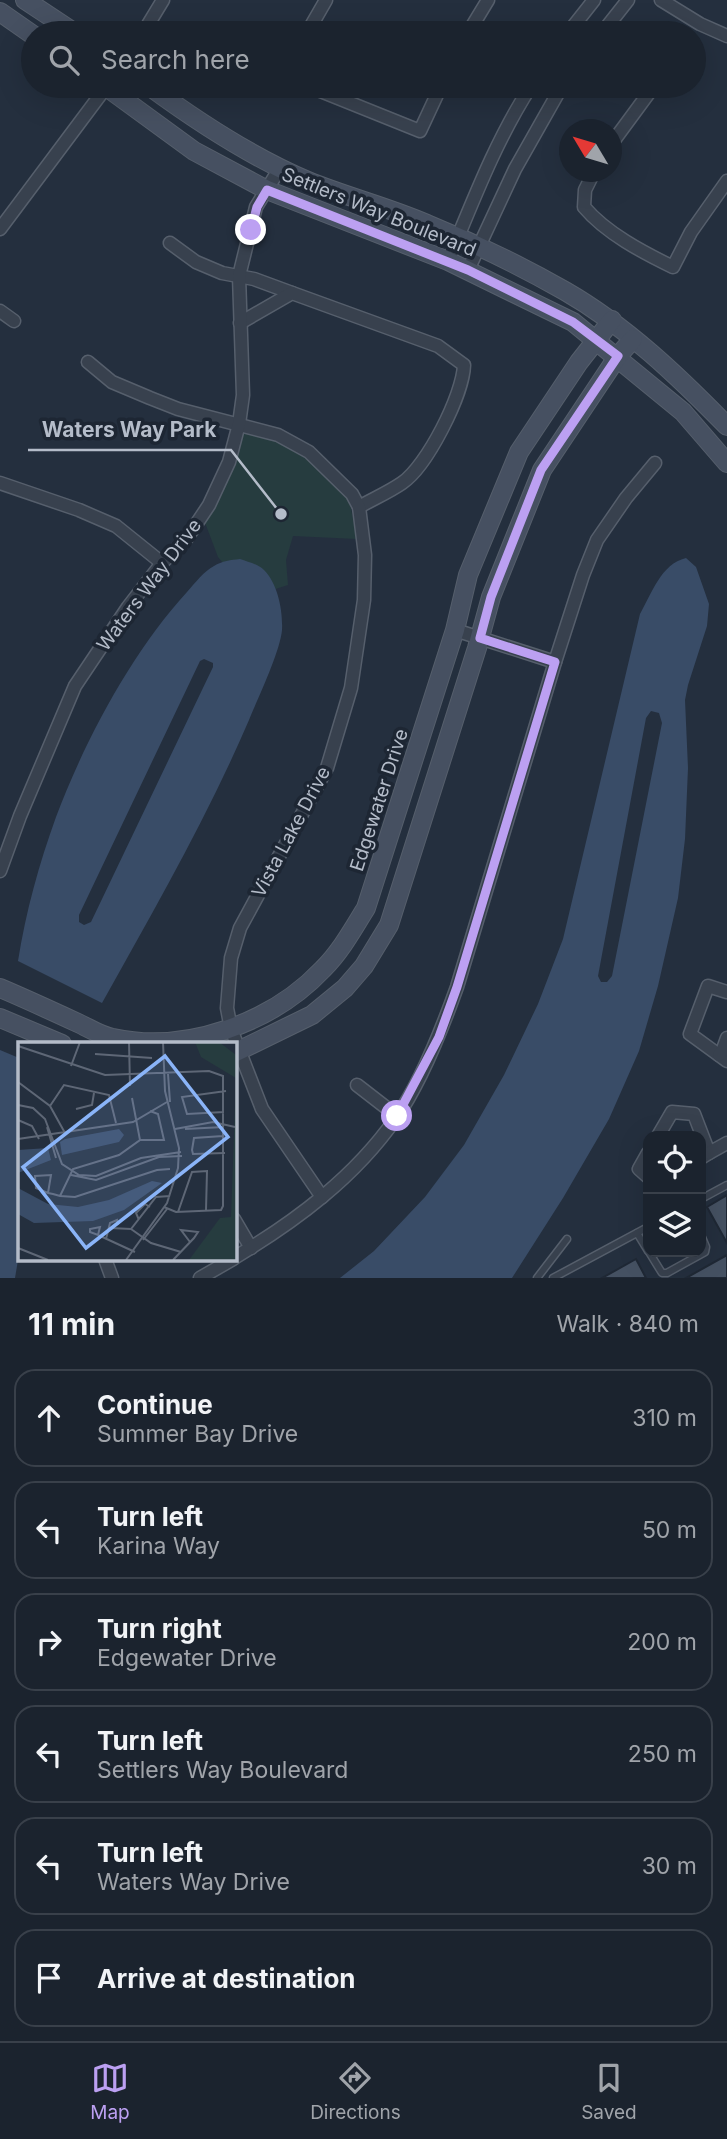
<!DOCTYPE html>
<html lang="en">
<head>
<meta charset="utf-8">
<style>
  :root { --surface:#1b232e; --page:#282f3a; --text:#f1f3f6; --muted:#a0a4aa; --line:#39404a; --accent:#bca0f2 }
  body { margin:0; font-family:Inter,sans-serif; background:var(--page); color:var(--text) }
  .controls { position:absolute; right:21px; bottom:21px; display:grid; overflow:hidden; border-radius:14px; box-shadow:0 7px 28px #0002 }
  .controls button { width:63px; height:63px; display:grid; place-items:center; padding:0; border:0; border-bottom:2px solid var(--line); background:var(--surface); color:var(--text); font:35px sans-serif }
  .compass { position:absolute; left:559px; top:119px; width:63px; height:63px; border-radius:50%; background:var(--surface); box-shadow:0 7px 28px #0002; rotate:308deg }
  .stop { position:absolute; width:21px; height:21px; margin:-16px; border:5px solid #bca0f2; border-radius:50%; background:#fff }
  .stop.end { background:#bca0f2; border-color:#fff; box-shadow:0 2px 7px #0008 }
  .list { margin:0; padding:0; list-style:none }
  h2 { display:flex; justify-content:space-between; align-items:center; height:91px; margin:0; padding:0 28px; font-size:30px }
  h2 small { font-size:23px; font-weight:400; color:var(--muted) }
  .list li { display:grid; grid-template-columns:46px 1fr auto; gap:21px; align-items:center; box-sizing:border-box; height:98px; margin:0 14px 14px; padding:0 14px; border:2px solid var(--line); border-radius:21px }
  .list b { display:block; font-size:26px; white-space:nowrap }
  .list p { margin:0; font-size:23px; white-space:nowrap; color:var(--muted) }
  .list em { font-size:23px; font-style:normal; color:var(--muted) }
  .icon { flex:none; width:38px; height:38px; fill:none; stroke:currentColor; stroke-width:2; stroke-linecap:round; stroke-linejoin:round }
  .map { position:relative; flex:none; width:727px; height:1278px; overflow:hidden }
  .search { position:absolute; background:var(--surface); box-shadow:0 7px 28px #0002; left:21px; right:21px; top:21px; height:77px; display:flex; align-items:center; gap:18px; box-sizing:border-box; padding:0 24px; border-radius:38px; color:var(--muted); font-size:26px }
  .sheet { height:763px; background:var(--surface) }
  nav { display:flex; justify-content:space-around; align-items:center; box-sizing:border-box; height:98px; border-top:2px solid var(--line); background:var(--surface); font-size:19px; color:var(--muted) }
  nav a { display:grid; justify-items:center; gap:4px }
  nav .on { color:var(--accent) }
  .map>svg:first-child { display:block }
  .green { fill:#263c3f }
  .water { fill:#394c67; fill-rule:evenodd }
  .building { fill:#455162; stroke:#1f2835; stroke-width:2 }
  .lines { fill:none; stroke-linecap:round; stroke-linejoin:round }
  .lane-casing { stroke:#565f6c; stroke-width:9 }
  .street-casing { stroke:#565f6c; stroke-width:15 }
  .secondary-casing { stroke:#565f6c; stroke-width:20 }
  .lane { stroke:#38414e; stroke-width:6 }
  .street { stroke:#38414e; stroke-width:12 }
  .secondary { stroke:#465061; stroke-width:18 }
  .route { stroke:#bca0f2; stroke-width:9 }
  .labels { text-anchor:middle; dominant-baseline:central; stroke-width:7; stroke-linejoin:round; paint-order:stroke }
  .street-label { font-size:19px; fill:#b4bcc9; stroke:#1d2633 }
  .inset-road { fill:none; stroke:#5e6776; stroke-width:2 }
  .view { fill:#8ab4f8; fill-opacity:0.15; stroke:#8ab4f8; stroke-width:3.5 }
  .inset-edge { fill:none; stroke:#b4bcc9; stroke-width:3.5 }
  .leader { fill:none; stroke:#b4bcc9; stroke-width:2.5 }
  .callout-dot { fill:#b4bcc9; stroke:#1d2633; stroke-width:2.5 }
  .callout-label { font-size:21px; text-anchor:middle; font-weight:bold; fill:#b4bcc9; stroke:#1d2633; stroke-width:7; stroke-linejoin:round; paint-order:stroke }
</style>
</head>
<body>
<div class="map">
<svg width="727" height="1278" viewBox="0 0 727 1278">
  <rect width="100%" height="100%" fill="#242f3e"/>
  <!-- green -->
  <path class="green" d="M244,430L278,441L307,458L349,499L357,539L293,536L286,560L288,585L266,592L227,568L218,557L204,520Z"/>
  <!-- water -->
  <g class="water">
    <path d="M686,558L696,567L709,604L707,626L688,685L685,700L688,768L685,839L678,898L658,986L639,1051L609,1119L563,1198L512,1278H340L374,1251L425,1197L464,1145L504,1075L538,1004L563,939L640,614C652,593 661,564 686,558ZM651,711L659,713L662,723L612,976L607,982H601L598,976L646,718Z"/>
    <path d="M240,559C248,562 258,564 264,570C278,584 283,611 282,630C280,652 258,698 249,720C207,818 154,910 102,1003L18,961C26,911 39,864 56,817C85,740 132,652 187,592C195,583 204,571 214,566C222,561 231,560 240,559ZM204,659L213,663V667L91,922L84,925L79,922V915L200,661Z"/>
    <path d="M0,1050L19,1058V1254L15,1278H0Z"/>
  </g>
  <!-- building -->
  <g class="building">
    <path d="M727,1195V1243L707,1207Z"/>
    <path d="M727,1255V1278H686Z"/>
    <path d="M636,1259L646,1278H602Z"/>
  </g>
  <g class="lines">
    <defs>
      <g id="lane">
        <path d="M701,1199L727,1185"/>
        <path d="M637,1233L648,1251"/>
        <path d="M649,1252L662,1273H667L705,1252L706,1247L701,1235"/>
        <path d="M537,1278L567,1239"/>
        <path d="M553,1278L648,1227"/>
      </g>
      <g id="street">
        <path d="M661,0L700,24L727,36"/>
        <path d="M143,33L163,0"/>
        <path d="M307,33L326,0"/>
        <path d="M468,33L488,0"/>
        <path d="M568,33L594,0"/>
        <path d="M602,33L628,0"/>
        <path d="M308,86L420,131L441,86"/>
        <path d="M612,143L654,86"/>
        <path d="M594,172L585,190L584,207C606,233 642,252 673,267L691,232L727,181"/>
        <path d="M0,229L107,86"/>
        <path d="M170,243L196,262L222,273L254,279L292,293"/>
        <path d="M448,261C473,201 496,140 531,86"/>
        <path d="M468,270L515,169L562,86"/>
        <path d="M0,311L14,321"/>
        <path d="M240,323L292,293L438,346L464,365C463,395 427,466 402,483C389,492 373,499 359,507"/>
        <path d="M88,362L112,382L150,398L178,409L278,435L309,452L352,494L359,507L365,555L364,600L351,688L327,768L240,928L231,958L227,1008L231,1029L262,1109L322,1197"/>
        <path d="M0,483L79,510L116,526L162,563"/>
        <path d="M455,630L555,662"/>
        <path d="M0,871L20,816L75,686L128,607L162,563L187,538L209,505L229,462L239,424L243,395L239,276L256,207L280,168"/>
        <path d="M727,992L708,986L690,1034L727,1061"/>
        <path d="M719,1055L722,1052L727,1038"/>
        <path d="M357,1085L397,1116"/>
        <path d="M658,1136L672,1112L694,1114L709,1153L701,1158"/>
        <path d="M648,1153L639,1169L648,1177"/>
        <path d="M709,1153L727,1143"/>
        <path d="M234,1219L251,1248"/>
        <path d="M234,1258C296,1221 355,1177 396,1118C421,1082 442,1029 457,987L555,662L583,575L597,540L626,498L655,463"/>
        <path d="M105,1259L112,1278"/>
        <path d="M200,1278L233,1259"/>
      </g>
      <g id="secondary">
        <path d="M25,0L75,33"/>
        <path d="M0,12L33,35"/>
        <path d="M105,86L194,151L267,190L448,261L573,322L683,412L727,463"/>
        <path d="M149,86C198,122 251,157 308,181C347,197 388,207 427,224C474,243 521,266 565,291C626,326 678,376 727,426"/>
        <path d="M0,988C26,999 52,1011 78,1023C89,1028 101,1036 113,1038C186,1054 272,1023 323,969C341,951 353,929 366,908L455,630L468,575L519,452L579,362L612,320"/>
        <path d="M0,1018L62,1044"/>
        <path d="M234,1053L312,1015L345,988L364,966L389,925L477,648L491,597L542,470L618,356L633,339"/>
      </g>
    </defs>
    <!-- lane casing -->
    <use href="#lane" class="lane-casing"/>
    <!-- street casing -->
    <use href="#street" class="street-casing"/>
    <!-- secondary casing -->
    <use href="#secondary" class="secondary-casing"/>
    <!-- lane -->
    <use href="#lane" class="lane"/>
    <!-- street -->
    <use href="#street" class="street"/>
    <!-- secondary -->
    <use href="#secondary" class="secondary"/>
  </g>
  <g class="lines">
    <!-- route -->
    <path class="route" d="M251,230L257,207L267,190L468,270L573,322L618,356L541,470L491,597L480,638L555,662L457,987L439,1037L397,1116"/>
  </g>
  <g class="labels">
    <!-- street labels -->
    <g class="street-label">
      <text transform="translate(379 212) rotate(22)">Settlers Way Boulevard</text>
      <text transform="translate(149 585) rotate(-53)">Waters Way Drive</text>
      <text transform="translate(379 800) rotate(-72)">Edgewater Drive</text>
      <text transform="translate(291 832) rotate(-62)">Vista Lake Drive</text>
    </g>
  </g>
  <!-- overview -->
  <g transform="translate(18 1042)">
    <rect width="219" height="219" fill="#242f3e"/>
    <path d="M177,0H201L218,13L219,7V218H171L202,176L213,175L218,36L183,15Z" fill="#263c3f"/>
    <path d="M101,87L106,93L101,100L44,113L42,100L47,97ZM30,106L33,118L0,131V108ZM134,139L144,141L106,168L75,179L16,181L0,172V146L30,162L60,165L91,158Z" fill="#394c67"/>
    <path class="inset-road" d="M111,0L112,44M0,4L87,33L191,29L205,34V164L203,168L158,170L146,165M77,12L134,16M53,24L62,0M150,32L152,60M0,40L32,64L47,91M0,63L15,66L27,77L44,122L61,133L78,134L123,116L163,110M32,64L46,43L91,53L98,81M58,67L74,63L76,51M206,70L169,72L164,55L208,49M0,78L14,84L21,97M29,85L38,116M157,87L195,80L217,85M167,87L206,85M205,94L176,96L174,108L175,112L207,111M0,97L115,80L149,60M122,98H146L140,72L132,69M53,133L78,138L141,115L164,114M30,151L33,133L17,134L18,146L30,151L35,152L42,154L57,155L139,128L152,127M42,154L55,127L101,113L122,98L114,56M160,170L174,130L189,129L188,168M121,178L118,171L127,162L132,165M82,185L80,193L72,190V187ZM92,186L113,187L138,155L152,154M113,187L133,201L163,210M80,193L117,210M88,197L92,181L99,178L100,183M125,198L149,167M0,206L30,218M108,218L149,161L160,126L161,106L147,49L145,0M155,218L176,196L180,190L163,188L172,200"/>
    <path class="view" d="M147,14L210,95L68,206L5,125Z"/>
    <rect width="219" height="219" class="inset-edge"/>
  </g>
  <!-- callouts -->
  <path class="leader" d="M281 514L231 450H28"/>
  <circle class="callout-dot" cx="281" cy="514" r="7"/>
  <g class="callout-label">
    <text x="129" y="437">Waters Way Park</text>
  </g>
</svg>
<div class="controls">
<button><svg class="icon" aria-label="locate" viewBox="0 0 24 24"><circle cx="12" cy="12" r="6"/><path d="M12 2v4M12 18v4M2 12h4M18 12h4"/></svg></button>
<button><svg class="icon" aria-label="layers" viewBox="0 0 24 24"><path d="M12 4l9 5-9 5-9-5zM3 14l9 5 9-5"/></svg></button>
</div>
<svg class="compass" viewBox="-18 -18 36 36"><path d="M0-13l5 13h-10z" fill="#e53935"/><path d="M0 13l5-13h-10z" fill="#a0a4aa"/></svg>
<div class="stop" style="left:397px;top:1116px"></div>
<div class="stop end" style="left:251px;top:230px"></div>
<div class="search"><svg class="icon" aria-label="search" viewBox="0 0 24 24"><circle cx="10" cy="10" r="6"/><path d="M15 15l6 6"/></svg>Search here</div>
</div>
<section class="sheet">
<h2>11 min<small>Walk · 840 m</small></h2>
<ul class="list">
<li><svg class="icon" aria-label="ahead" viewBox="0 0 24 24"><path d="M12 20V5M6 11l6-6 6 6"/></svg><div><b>Continue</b><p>Summer Bay Drive</p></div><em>310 m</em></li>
<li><svg class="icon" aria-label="left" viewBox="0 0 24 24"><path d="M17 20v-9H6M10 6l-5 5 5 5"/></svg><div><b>Turn left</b><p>Karina Way</p></div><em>50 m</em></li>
<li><svg class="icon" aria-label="right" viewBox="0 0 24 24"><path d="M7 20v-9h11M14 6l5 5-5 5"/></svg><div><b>Turn right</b><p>Edgewater Drive</p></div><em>200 m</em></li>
<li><svg class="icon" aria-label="left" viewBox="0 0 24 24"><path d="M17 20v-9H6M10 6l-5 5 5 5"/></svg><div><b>Turn left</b><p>Settlers Way Boulevard</p></div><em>250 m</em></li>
<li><svg class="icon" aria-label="left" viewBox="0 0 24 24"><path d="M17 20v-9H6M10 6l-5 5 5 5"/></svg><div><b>Turn left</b><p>Waters Way Drive</p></div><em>30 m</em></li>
<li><svg class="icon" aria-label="arrive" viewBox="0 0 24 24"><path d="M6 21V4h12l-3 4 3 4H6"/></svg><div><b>Arrive at destination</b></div></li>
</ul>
</section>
<nav>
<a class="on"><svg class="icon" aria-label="map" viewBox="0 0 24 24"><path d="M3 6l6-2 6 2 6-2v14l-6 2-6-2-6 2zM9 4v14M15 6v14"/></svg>Map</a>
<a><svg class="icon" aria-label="directions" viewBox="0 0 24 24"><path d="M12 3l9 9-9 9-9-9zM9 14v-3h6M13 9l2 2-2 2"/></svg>Directions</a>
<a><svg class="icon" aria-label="saved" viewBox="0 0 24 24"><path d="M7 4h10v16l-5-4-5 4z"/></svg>Saved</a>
</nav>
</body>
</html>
